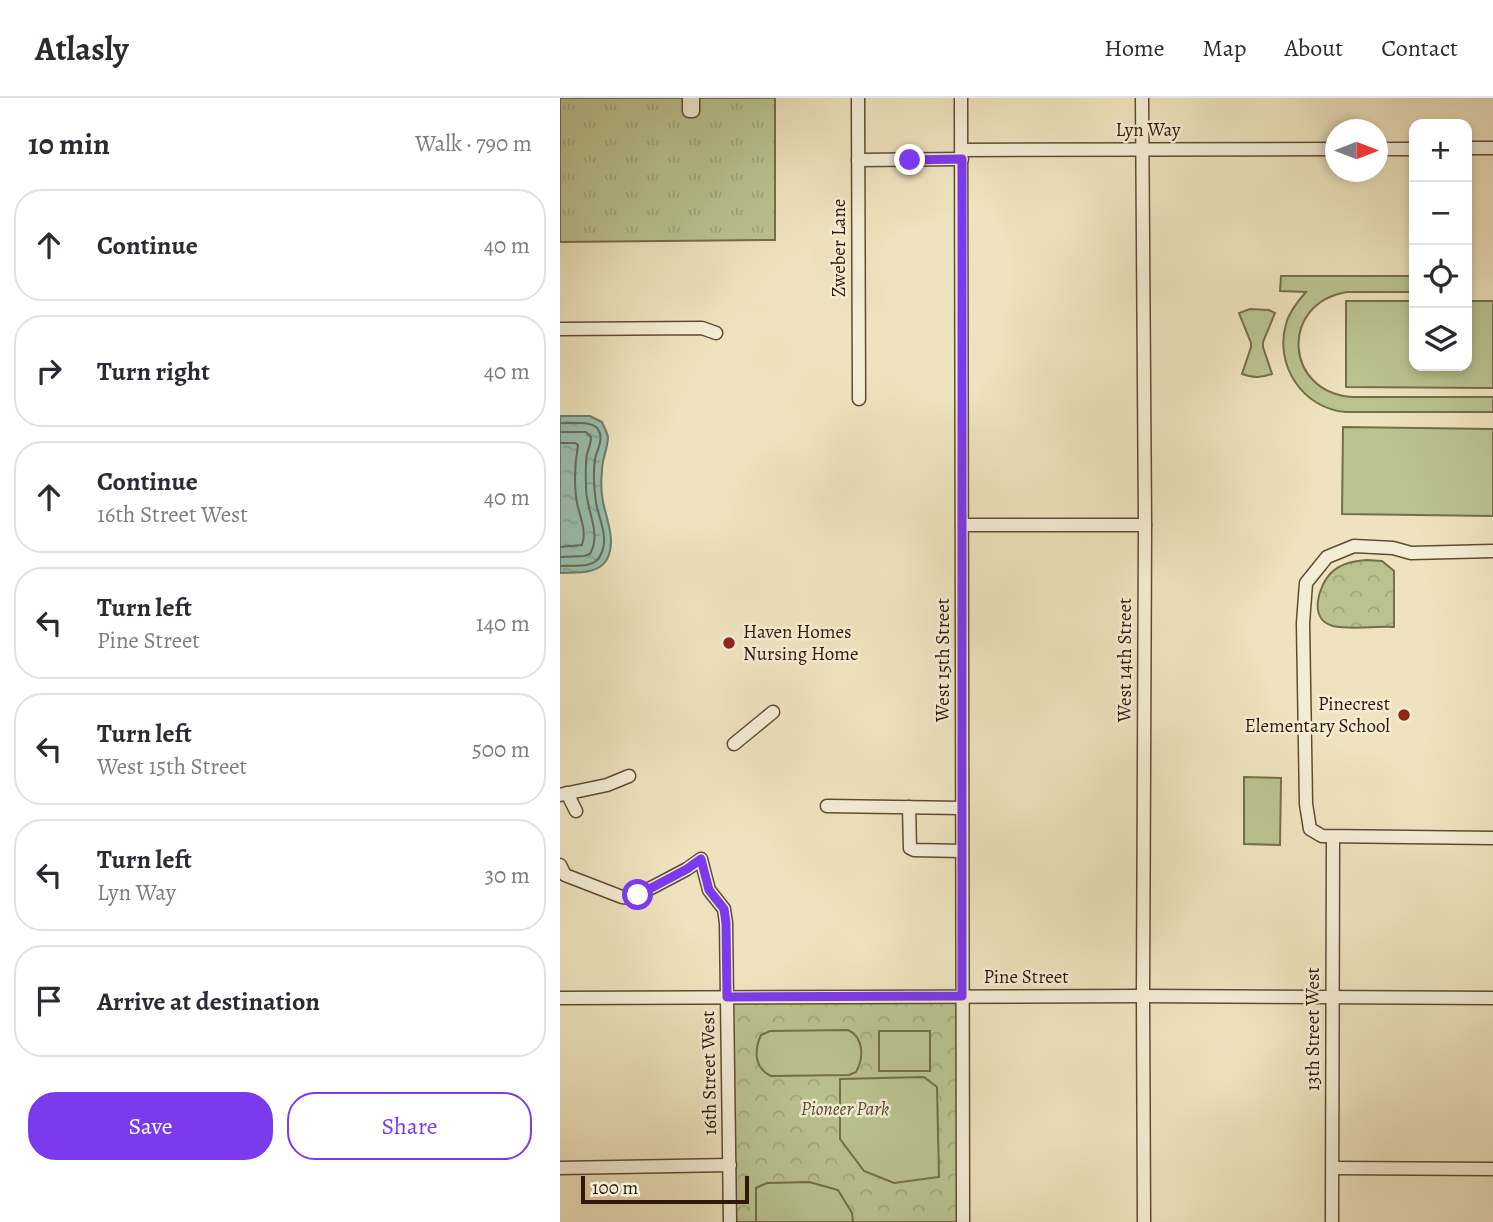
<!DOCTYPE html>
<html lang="en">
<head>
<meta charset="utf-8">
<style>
  :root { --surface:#fff; --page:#f7f7f7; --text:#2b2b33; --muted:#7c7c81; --line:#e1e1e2; --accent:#7c3aed }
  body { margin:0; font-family:Alegreya,serif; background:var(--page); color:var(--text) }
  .controls { position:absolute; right:21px; top:21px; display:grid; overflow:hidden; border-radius:14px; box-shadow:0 4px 10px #0003 }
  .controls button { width:63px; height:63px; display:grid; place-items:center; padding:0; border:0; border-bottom:2px solid var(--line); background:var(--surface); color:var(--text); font:35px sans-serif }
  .compass { position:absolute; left:765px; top:21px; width:63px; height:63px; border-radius:50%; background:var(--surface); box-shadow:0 4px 10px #0003; rotate:90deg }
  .scale { position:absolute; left:21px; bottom:18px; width:168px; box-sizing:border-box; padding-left:7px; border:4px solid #301906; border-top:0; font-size:19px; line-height:24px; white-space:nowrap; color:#301906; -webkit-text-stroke:5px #f4edd5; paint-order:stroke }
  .stop { position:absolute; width:21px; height:21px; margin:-16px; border:5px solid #7c3aed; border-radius:50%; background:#fff }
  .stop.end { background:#7c3aed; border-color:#fff; box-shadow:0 2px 7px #0008 }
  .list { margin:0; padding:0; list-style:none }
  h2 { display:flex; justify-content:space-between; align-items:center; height:91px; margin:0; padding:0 28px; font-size:30px }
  h2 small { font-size:23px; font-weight:400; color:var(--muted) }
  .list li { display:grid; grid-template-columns:46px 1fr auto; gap:21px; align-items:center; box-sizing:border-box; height:112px; margin:0 14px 14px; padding:0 14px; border:2px solid var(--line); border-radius:28px }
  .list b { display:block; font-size:26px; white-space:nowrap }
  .list p { margin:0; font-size:23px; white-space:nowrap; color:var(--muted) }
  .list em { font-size:23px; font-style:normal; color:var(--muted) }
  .actions { display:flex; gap:14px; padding:21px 28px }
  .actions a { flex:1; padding:16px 0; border:2px solid var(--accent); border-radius:28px; text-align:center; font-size:24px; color:var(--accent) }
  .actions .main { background:var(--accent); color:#fff }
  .icon { flex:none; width:38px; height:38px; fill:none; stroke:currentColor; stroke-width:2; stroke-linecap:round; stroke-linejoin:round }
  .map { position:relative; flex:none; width:933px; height:1124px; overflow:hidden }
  header { display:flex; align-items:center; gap:42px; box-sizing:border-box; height:98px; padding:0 35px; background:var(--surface); border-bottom:2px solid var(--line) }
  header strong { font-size:33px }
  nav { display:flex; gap:38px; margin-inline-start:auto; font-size:24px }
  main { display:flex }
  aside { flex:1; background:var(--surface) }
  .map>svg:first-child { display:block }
  .grass { fill:url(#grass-tufts); stroke:#756e4b; stroke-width:2 }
  .park { fill:url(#park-crowns); stroke:#756e4b; stroke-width:2 }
  .pitch { fill:#bac390; stroke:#756e4b; stroke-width:2 }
  .water { fill:url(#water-ripples); stroke:#707c6a; stroke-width:2 }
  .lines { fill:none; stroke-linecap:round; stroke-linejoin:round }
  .shore { stroke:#656c5a; stroke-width:2 }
  .minor-casing { stroke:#604c34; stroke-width:15 }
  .minor { stroke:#f4edd5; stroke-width:12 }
  .route { stroke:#7c3aed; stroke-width:9 }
  .poi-dot { fill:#8f2418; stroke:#f4edd5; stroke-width:2.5 }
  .labels { text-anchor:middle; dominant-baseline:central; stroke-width:5; stroke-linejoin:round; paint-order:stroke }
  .street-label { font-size:19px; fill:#301906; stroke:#f4edd5 }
  .poi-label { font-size:19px; fill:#301906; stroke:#f4edd5; text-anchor:start }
  .park-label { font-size:19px; font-style:italic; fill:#594c2f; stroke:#f4edd5 }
</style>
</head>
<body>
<header>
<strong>Atlasly</strong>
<nav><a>Home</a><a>Map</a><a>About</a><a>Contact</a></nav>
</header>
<main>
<aside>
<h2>10 min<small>Walk · 790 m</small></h2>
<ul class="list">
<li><svg class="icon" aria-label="ahead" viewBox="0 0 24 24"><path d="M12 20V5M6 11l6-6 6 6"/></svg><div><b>Continue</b></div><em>40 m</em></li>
<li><svg class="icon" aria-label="right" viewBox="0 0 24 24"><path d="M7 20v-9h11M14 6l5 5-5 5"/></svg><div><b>Turn right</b></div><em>40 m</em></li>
<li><svg class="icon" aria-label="ahead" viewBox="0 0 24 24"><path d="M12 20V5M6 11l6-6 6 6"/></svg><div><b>Continue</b><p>16th Street West</p></div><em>40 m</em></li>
<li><svg class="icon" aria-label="left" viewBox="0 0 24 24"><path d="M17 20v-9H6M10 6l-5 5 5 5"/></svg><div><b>Turn left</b><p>Pine Street</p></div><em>140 m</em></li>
<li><svg class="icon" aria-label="left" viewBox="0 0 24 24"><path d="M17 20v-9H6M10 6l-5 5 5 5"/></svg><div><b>Turn left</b><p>West 15th Street</p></div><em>500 m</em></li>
<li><svg class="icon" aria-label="left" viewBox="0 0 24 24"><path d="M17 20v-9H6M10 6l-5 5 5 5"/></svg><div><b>Turn left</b><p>Lyn Way</p></div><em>30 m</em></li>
<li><svg class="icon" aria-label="arrive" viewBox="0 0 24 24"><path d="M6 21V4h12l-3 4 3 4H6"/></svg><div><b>Arrive at destination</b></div></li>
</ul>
<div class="actions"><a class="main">Save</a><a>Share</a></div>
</aside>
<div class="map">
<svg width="933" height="1124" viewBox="0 0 933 1124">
  <defs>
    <pattern id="grass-tufts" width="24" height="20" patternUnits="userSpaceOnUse" patternTransform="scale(1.75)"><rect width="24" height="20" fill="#bac390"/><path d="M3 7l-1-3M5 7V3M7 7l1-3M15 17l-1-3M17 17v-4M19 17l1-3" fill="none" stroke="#a0a77b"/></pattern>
    <pattern id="park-crowns" width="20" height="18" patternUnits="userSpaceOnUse" patternTransform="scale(1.75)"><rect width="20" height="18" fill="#bac390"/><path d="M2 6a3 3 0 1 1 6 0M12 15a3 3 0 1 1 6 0" fill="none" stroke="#a0a77b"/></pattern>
    <pattern id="water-ripples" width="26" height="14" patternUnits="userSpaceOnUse" patternTransform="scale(1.75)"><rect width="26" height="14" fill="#9abead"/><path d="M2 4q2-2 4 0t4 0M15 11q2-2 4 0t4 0" fill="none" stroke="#85a393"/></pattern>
  </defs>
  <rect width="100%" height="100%" fill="#eee3be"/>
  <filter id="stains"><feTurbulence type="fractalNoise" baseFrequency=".00286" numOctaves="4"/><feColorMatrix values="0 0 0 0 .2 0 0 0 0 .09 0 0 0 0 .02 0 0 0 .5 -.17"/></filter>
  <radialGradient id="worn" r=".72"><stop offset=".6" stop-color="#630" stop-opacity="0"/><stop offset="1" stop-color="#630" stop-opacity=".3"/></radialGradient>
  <!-- grass -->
  <path class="grass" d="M0,0H215V142L0,144Z"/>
  <!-- park -->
  <g class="park">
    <path d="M807,462L822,463L834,473V529C815,528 791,532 773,528C748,522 758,487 772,474C782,465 794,463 807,462Z"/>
    <path d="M402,898L403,1124H170L167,899Z"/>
  </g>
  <!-- pitch -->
  <g class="pitch">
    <path d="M721,178H854V194H787C719,205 724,295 793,299H933V314H786C743,311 714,267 726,226C729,214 738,203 746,194L720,193Z"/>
    <path d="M786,203H854V268H907V203H933V290L786,289Z"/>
    <path d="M690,211L709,212L715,215L703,244V249L712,276C701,280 693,280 682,276L691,249V245L679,215Z"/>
    <path d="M783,329L933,331V418L782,416Z"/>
    <path d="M684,679L721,680L720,747L684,746Z"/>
    <path d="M288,932C304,939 304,960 296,974L289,977L211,978C194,970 194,952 201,937L210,933Z"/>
    <rect x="319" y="933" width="51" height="40"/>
    <path d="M364,979L377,989L379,1079L334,1085L304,1073L280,1041V981Z"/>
    <path d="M249,1084L278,1092L292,1115L293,1124H196V1090L207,1085Z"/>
  </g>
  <!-- water -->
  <path class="water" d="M0,318H30L42,324C44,329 47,334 48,339C48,350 42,361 42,372C41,382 41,394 43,404C47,423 57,445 46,463C36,477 15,474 0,475Z"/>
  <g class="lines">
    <!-- shore -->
    <g class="shore">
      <path d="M0,325C10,326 29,322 37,330C45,339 37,352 35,361C33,375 34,391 36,405C39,422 50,440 40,458C34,471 12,467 0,468"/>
      <path d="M0,334H26L31,339C31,345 29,350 27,356C25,367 26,379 26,390C26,412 42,435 30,456L24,458L0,459"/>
      <path d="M0,345H15L18,347C15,364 14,381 16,398C17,414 28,431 22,447L0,449"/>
    </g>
    <defs>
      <g id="minor">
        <path d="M129,0V13H133V0"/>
        <path d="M298,0L299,301"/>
        <path d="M401,0L403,1124"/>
        <path d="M582,0L585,427L583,898L584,1124"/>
        <path d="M907,50H933"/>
        <path d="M818,51H854"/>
        <path d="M402,52L776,51"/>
        <path d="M298,62L402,61"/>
        <path d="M0,231L142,230L156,235"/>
        <path d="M402,427H585"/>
        <path d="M933,453L851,455L833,450L794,448L767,459L746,485L743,525L746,706L750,731L762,738L933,740"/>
        <path d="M174,646L213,614"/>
        <path d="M7,695L16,713"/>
        <path d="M0,697L47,687L69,678"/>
        <path d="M267,708L402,710"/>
        <path d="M349,709L350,750L354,752L402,753"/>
        <path d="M0,767L5,777L62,799L72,800L127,771L141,761L149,792L164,811L166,825L170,1124"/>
        <path d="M0,900L583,898L933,900"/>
        <path d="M0,1070L170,1067"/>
        <path d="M773,1070L933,1071"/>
        <path d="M772,1124L773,739"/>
      </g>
    </defs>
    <!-- minor casing -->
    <use href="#minor" class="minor-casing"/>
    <!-- minor -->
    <use href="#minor" class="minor"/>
  </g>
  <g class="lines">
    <!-- route -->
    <path class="route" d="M78,797L127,771L141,761L149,792L164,811L166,825L167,899L402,898V61L350,62"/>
  </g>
  <!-- markers -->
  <g class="poi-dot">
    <circle cx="169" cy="545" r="7"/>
    <circle cx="844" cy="617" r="7"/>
  </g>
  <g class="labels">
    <!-- street labels -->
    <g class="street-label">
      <text x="588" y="32">Lyn Way</text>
      <text transform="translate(279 150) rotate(-90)">Zweber Lane</text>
      <text transform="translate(383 562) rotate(-90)">West 15th Street</text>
      <text transform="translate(565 562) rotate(-90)">West 14th Street</text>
      <text x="466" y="879">Pine Street</text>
      <text transform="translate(753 931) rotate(-90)">13th Street West</text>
      <text transform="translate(149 975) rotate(-91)">16th Street West</text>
    </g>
    <!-- poi labels -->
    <g class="poi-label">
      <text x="183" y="534">Haven Homes<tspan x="183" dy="22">Nursing Home</tspan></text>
      <text x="830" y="606" text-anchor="end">Pinecrest<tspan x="830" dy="22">Elementary School</tspan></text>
    </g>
    <!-- park labels -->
    <g class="park-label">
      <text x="285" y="1011">Pioneer Park</text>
    </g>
  </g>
  <rect width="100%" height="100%" filter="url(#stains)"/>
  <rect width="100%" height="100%" fill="url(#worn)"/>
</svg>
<div class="controls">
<button>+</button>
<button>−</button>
<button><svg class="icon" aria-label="locate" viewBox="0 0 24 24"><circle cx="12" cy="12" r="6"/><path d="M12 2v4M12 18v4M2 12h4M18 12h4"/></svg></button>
<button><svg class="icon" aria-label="layers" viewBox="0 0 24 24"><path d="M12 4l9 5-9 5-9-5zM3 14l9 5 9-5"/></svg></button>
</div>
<svg class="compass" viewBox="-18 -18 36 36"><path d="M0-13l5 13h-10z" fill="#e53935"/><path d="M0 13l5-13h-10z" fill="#7c7c81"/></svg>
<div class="scale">100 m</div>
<div class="stop" style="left:78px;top:797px"></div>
<div class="stop end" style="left:350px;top:62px"></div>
</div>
</main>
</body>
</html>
